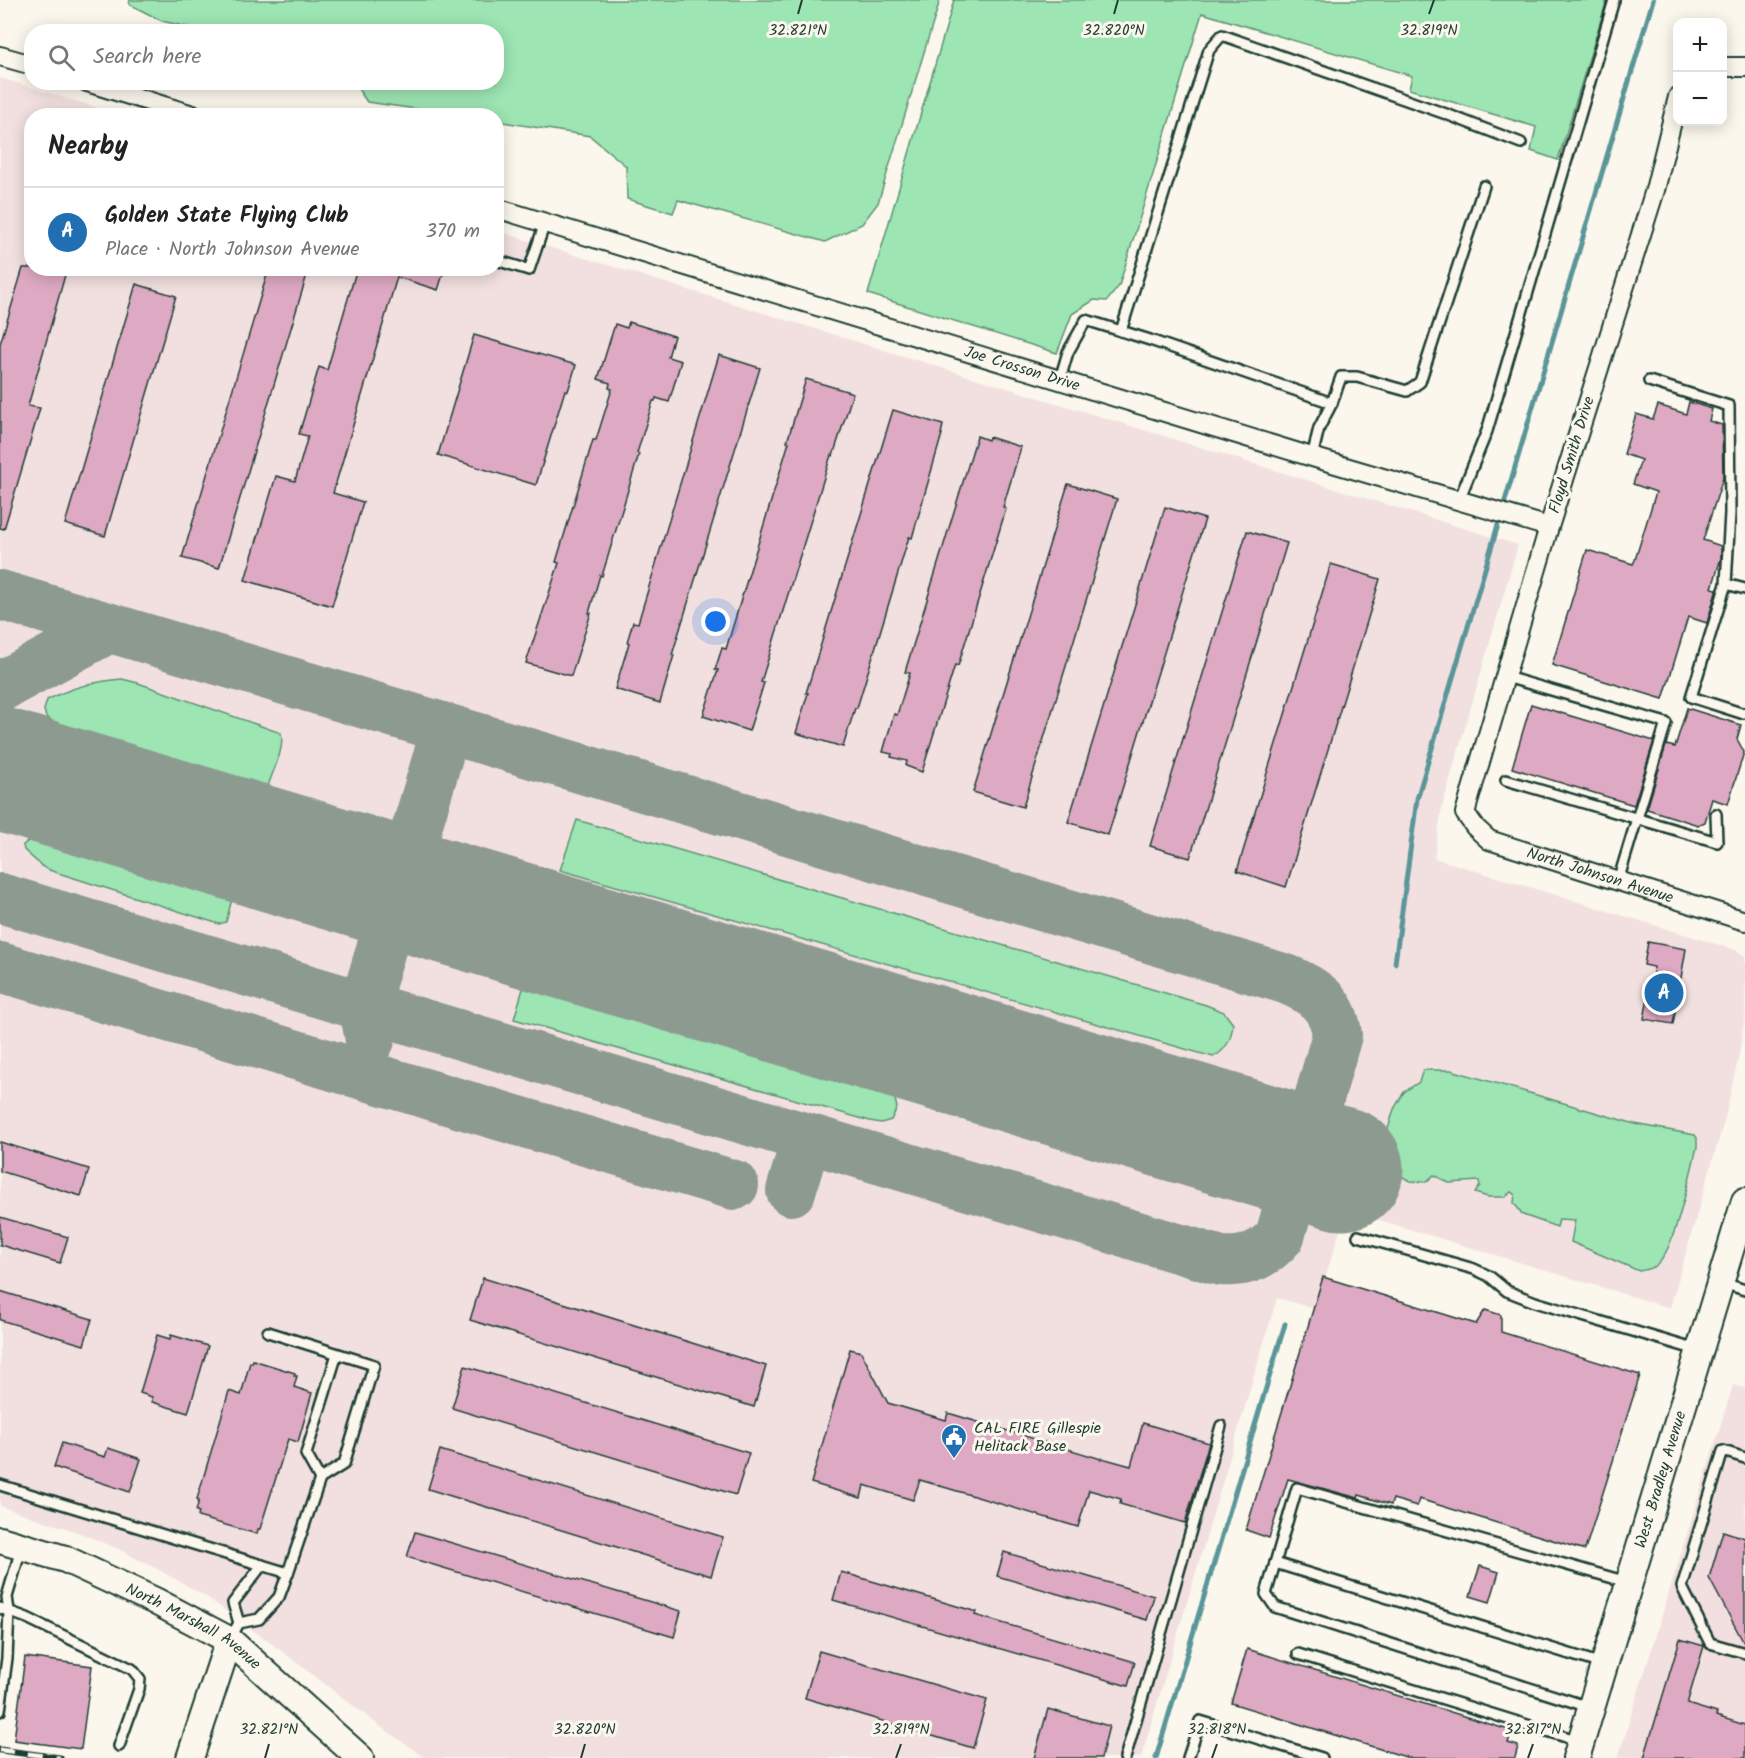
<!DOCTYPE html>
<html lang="en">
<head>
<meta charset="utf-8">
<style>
  :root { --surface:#fff; --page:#f2f2f2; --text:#222; --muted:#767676; --line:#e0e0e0; --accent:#1f6fb2 }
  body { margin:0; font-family:Kalam,sans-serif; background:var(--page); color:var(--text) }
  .controls { position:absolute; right:18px; top:18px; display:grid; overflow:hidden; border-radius:12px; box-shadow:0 3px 15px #0003 }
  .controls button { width:54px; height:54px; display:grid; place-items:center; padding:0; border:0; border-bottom:2px solid var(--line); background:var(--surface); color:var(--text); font:30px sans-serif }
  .you { position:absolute; left:716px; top:622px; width:21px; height:21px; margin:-15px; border:4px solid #fff; border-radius:50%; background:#1a73e8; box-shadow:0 0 0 9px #1a73e833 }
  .badge { display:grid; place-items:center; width:39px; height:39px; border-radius:50%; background:var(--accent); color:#fff; font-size:20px; font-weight:700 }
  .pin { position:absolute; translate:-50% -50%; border:3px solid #fff; box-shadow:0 2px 6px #0006 }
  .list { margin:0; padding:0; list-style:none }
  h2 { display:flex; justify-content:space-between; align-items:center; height:78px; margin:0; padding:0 24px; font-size:26px }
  h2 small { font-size:20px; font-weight:400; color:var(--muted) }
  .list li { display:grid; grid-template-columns:39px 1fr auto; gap:18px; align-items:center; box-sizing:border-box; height:90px; padding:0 24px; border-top:2px solid var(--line) }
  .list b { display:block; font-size:22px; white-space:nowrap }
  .list p { margin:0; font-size:20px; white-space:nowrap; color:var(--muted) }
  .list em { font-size:20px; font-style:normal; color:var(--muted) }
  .icon { flex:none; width:33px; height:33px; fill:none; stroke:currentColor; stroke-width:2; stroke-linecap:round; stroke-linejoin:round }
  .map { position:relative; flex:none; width:1745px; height:1758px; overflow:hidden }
  .search { position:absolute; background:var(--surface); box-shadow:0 3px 15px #0003; left:24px; top:24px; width:480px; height:66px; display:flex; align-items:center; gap:15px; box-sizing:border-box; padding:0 21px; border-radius:24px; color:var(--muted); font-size:22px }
  .panel { position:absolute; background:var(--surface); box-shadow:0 3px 15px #0003; left:24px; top:108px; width:480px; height:168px; border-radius:24px }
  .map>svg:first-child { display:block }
  .built { fill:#f2e0e0 }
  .green { fill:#9de5b3; stroke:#5e9174; stroke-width:1.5 }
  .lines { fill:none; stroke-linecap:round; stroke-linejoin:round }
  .stream { stroke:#5a9699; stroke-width:5 }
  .taxiway { stroke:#8d9a90; stroke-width:50 }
  .runway { stroke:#8d9a90; stroke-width:123 }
  .building { fill:#dea9c3; stroke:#1f3d34; stroke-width:1.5 }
  .lane-casing { stroke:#1f3d34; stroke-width:14 }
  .street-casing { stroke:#1f3d34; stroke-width:22 }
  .secondary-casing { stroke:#1f3d34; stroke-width:30 }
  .lane { stroke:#fbf7ec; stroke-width:9 }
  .street { stroke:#fbf7ec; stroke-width:18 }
  .secondary { stroke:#fbf7ec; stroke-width:26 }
  .rail-casing { stroke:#1f3d34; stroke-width:7 }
  .rail { stroke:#fbf7ec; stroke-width:4.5; stroke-dasharray:14; stroke-linecap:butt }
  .ticks { fill:none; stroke:#1f3d34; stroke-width:2 }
  .labels { text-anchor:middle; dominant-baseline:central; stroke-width:6; stroke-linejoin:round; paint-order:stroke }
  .street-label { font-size:16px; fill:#1f3d34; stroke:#fbf7ec }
  .poi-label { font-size:16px; fill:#1f3d34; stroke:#fbf7ec; text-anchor:start }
  .ticks-label { font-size:15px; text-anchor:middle; fill:#1f3d34; stroke:#fbf7ec; stroke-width:6; stroke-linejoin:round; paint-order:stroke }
</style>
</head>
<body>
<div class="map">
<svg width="1745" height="1758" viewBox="0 0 1745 1758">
  <rect width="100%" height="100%" fill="#fbf7ec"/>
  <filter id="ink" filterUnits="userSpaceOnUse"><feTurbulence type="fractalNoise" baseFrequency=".0167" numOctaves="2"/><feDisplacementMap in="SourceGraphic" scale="12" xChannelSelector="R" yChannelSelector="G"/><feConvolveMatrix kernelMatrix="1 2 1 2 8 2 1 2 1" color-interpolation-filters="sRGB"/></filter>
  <g filter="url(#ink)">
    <!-- built -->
    <g class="built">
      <path d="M0,78L121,115L32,116V268H496L497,231L1518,545L1442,807L1434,858L1736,950L1745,956V1016L1739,1055L1725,1118L1670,1308L1346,1210L1316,1309L1277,1298L1141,1758H425L377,1724L279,1649L205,1596L159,1570L118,1549L80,1533L0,1506Z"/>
      <path d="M1733,1385L1745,1388V1758H1618Z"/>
    </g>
    <!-- green -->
    <g class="green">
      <path d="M130,0H940L878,203L862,224L825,242L678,200L673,213L627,199L626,166L590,136L497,121L496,116L459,115L367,102L354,83L496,82V32L204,31L162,21L129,4Z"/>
      <path d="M954,0H1607L1558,160L1531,151L1536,127L1409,89L1412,76L1202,13L1119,286L1107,301L1094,300L1072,314L1057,353L868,294Z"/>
      <path d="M122,679L138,683L281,733C285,749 273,770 268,786L264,787L252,784L52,721L46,717L44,710L47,700C70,688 96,681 122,679Z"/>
      <path d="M577,820L1206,1005L1224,1012L1233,1024C1231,1039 1227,1050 1213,1057L560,870Z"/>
      <path d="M31,839L229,898L232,899L226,922L219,924L52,871L43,867L24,850L23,845Z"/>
      <path d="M525,982L881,1090L895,1099L897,1108L891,1120L881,1123L870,1121L514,1019Z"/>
      <path d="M1423,1070H1451L1635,1124L1695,1135L1697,1138V1147C1691,1171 1674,1251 1657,1265C1653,1268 1645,1270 1639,1271L1571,1242L1575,1220L1559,1219L1557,1227L1523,1215L1514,1203L1515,1194L1511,1192L1505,1197H1488L1475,1193L1480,1186L1479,1181L1449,1183L1434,1175L1426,1182L1410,1181L1387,1168L1377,1166L1394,1109L1404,1092L1419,1082Z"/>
    </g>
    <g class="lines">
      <!-- stream -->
      <g class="stream">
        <path d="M1395,963L1417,799L1653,0"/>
        <path d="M1156,1758L1285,1324"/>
      </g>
      <!-- taxiway -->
      <g class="taxiway">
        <path d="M0,595L1286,979C1313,990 1334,1003 1337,1035L1280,1236C1264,1255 1246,1263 1221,1261L0,898"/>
        <path d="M0,687L109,628"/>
        <path d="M0,967L734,1185"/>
        <path d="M370,1040L364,1007L446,729"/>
        <path d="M791,1191L806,1139"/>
      </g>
      <!-- runway -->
      <path class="runway" d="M0,769L1342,1169"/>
    </g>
    <!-- building -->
    <g class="building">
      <path d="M23,268H67L28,406L40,408L4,529L0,528V344Z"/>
      <path d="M269,268H309L219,568L182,558Z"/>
      <path d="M357,268H445L438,290L397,277L333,493L363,502L332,606L245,580L276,476L295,481L308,436L299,434L319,367L327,370Z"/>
      <path d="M136,284L176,296L105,536L65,524Z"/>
      <path d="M629,322L674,336L668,357L681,361L669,402L656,398L655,401H653L637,453L639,454L602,576L600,575L589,613H591L571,676L526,663L559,563L556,562L593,440H596L612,389L609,388L610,383L598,379L615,324L627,328Z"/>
      <path d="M474,335L576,365L568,391L565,390L536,485L438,455Z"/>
      <path d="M719,355L760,368L672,655H674L660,703L615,689L629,643L627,642L633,622L638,623Z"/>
      <path d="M806,379L853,393L833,456L831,455L761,682L764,683L749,731L703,716L718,670H715L722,648L726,649L789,442H787Z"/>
      <path d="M1689,402L1712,409L1709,421L1722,425L1723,478L1703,540L1721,546V558L1712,588L1717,589L1707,623L1688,617L1663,699L1552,665L1587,550L1633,564L1635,560L1656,492L1633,484L1641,460L1624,454L1636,414L1653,419L1658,405L1686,414Z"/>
      <path d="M893,410L943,425L941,434H942L912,538L909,537L857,708H855L843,747L796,733L808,693H806Z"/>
      <path d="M977,436L988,440L989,437L1021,447L1003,507L1006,509L958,666L955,665L922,772L906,766L907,761L891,757L892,754L883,752L894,714L897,715L910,673L905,672Z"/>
      <path d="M1068,484L1117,499L1023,807L973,792Z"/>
      <path d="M1165,507L1205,519L1108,835L1068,822Z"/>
      <path d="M1247,531L1287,543L1190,858L1150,846Z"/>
      <path d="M1331,564L1380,579L1286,887L1237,871Z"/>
      <path d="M1531,704L1654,741L1634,805L1512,768Z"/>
      <path d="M1687,708L1741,725L1737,739L1744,752L1728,804L1712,799L1705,822L1698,825L1647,809L1666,745L1675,747Z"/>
      <path d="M1648,942L1686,949L1673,1024L1644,1019L1654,967L1644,965Z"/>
      <path d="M0,1142L89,1169L81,1196L0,1171Z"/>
      <path d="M0,1217L68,1237L60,1263L0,1245Z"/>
      <path d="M1323,1277L1476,1324L1485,1310L1501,1315V1332L1640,1375L1585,1550L1419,1499L1417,1506L1393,1499L1391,1505L1359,1495L1358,1498L1288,1479L1269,1538L1246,1530Z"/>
      <path d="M483,1278L766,1366L754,1407L470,1320Z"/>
      <path d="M0,1291L92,1319L84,1345L0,1320Z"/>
      <path d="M157,1335L170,1339L171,1335L208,1346L188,1413L152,1402V1397L140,1393Z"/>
      <path d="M850,1349L861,1352L888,1403L946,1420L948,1413L1101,1459L1102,1458L1131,1466L1143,1423L1209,1443L1185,1523L1120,1504L1121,1499L1089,1490L1078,1527L920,1480L913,1500L864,1485L861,1498L811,1483Z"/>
      <path d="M253,1360L295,1373L294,1376H297L294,1387L312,1393L298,1442L288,1439L260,1529H258L257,1534L198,1517L199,1512L196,1511L199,1500L197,1499L229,1391L241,1395L250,1362L252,1363Z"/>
      <path d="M465,1366L749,1453L736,1495L452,1408Z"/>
      <path d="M62,1443L105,1457L108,1448L141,1459L130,1492L54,1467Z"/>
      <path d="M440,1450L723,1537L711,1576L428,1489Z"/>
      <path d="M1723,1531L1745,1538V1645L1709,1578Z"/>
      <path d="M415,1532L681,1611L674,1637L407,1557Z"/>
      <path d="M1004,1552L1154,1596L1147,1620L997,1576Z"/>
      <path d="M1480,1566L1499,1572L1490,1602L1470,1596Z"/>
      <path d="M841,1572L977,1612L975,1615L1135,1662L1128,1686L833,1600Z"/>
      <path d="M1680,1639L1704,1646L1687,1704L1717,1713L1716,1716L1745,1725V1758H1644Z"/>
      <path d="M1247,1649L1512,1731L1508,1743L1518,1746L1515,1758H1409L1231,1703Z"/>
      <path d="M819,1651L987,1700L973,1748L805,1698Z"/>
      <path d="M25,1657L92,1666L81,1749L14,1740Z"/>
      <path d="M1048,1709L1109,1726L1101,1758H1034Z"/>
    </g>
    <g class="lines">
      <defs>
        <g id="lane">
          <path d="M496,260L529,270L545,223"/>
          <path d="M1121,331L1209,50L1222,35L1446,114L1521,143"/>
          <path d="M1060,379L1068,352L1086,320L1150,340L1332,403"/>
          <path d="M1649,381L1729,406L1730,513L1726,584"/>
          <path d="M1312,457L1319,428L1332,403L1341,377H1357L1407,391L1420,382L1484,186"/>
          <path d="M1459,500L1487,431L1614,0"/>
          <path d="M1745,589L1726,584L1691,697L1741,713H1745"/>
          <path d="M1506,677L1666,723L1618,881"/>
          <path d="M1506,780L1717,842L1716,814"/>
          <path d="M1358,1236L1474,1269L1489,1276L1507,1291L1535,1302L1697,1350"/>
          <path d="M1723,1283L1745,1290"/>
          <path d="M1745,1458L1723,1451L1682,1587L1710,1643L1745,1653"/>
          <path d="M320,1479L306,1454L337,1354"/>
          <path d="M0,1485L288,1573L320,1479L344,1464L374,1365L268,1332"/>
          <path d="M1275,1563L1602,1664"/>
          <path d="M0,1608L27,1618L132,1669L140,1679L139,1689L119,1746"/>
          <path d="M239,1623L233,1603L262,1565"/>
          <path d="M230,1639L239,1623L259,1619L279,1597L288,1573"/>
          <path d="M1298,1654L1579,1741"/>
          <path d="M1589,1707L1275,1607L1266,1594L1297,1488L1627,1582"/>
          <path d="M0,1711L7,1658L9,1611L7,1597L21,1549"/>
          <path d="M1125,1758L1221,1426"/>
          <path d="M1188,1758L1200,1721L1322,1758"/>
        </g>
        <g id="street">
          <path d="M0,56L32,65"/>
          <path d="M1722,67H1745"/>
          <path d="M87,82L196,116"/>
          <path id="s1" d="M1678,97L1655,190L1549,527L1465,813L1475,827L1489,840L1745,921"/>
          <path id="s2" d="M496,208L1312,457L1549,527"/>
        </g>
        <g id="secondary">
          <path id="s3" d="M0,1540L65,1559L155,1601L229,1640L360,1758"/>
          <path d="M190,1758L229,1640"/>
          <path id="s4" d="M1576,1758L1745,1201"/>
        </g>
      </defs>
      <!-- lane casing -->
      <use href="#lane" class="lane-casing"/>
      <!-- street casing -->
      <use href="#street" class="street-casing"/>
      <!-- secondary casing -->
      <use href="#secondary" class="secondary-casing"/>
      <!-- lane -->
      <use href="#lane" class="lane"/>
      <!-- street -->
      <use href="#street" class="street"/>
      <!-- secondary -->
      <use href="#secondary" class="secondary"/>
      <defs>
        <path id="rail" d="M0,1750L60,1758"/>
      </defs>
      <!-- rail casing -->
      <use href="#rail" class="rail-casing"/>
      <!-- rail -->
      <use href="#rail" class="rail"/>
    </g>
  </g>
  <!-- ticks -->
  <path class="ticks" d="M798,14L802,0M1114,14L1118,0M1429,14L1434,0M265,1758L269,1744M581,1758L585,1744M896,1758L901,1744M1212,1758L1217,1744M1528,1758L1533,1744"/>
  <!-- icons -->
  <defs>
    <symbol id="civic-pin" viewBox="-11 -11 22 30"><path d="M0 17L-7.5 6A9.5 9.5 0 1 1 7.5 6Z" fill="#1f6fb2" stroke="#fbf7ec"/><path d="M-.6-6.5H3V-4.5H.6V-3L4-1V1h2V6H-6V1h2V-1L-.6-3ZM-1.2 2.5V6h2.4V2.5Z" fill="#fff"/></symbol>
  </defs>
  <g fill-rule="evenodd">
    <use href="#civic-pin" x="939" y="1422" width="30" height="40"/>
  </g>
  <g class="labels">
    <!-- street labels -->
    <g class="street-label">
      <text stroke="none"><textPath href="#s2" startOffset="550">Joe Crosson Drive</textPath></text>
      <text transform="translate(1572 455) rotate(-73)">Floyd Smith Drive</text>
      <text stroke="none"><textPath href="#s1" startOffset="900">North Johnson Avenue</textPath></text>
      <text stroke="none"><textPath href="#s4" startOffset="291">West Bradley Avenue</textPath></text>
      <text stroke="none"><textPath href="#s3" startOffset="213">North Marshall Avenue</textPath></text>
    </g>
    <!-- poi labels -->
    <g class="poi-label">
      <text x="974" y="1428">CAL FIRE Gillespie<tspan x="974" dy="18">Helitack Base</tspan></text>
    </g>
  </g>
  <g class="ticks-label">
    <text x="798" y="35">32.821°N</text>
    <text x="1114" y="35">32.820°N</text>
    <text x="1429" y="35">32.819°N</text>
    <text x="269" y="1734">32.821°N</text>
    <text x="585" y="1734">32.820°N</text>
    <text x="901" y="1734">32.819°N</text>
    <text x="1217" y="1734">32.818°N</text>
    <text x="1533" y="1734">32.817°N</text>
  </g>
</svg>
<div class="controls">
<button>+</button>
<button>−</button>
</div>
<div class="you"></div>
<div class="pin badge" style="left:1664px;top:993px">A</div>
<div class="search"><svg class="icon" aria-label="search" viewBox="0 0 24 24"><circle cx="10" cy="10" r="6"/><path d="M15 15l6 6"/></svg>Search here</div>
<section class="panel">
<h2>Nearby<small></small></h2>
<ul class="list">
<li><span class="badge">A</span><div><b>Golden State Flying Club</b><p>Place · North Johnson Avenue</p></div><em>370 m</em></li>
</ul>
</section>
</div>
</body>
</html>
